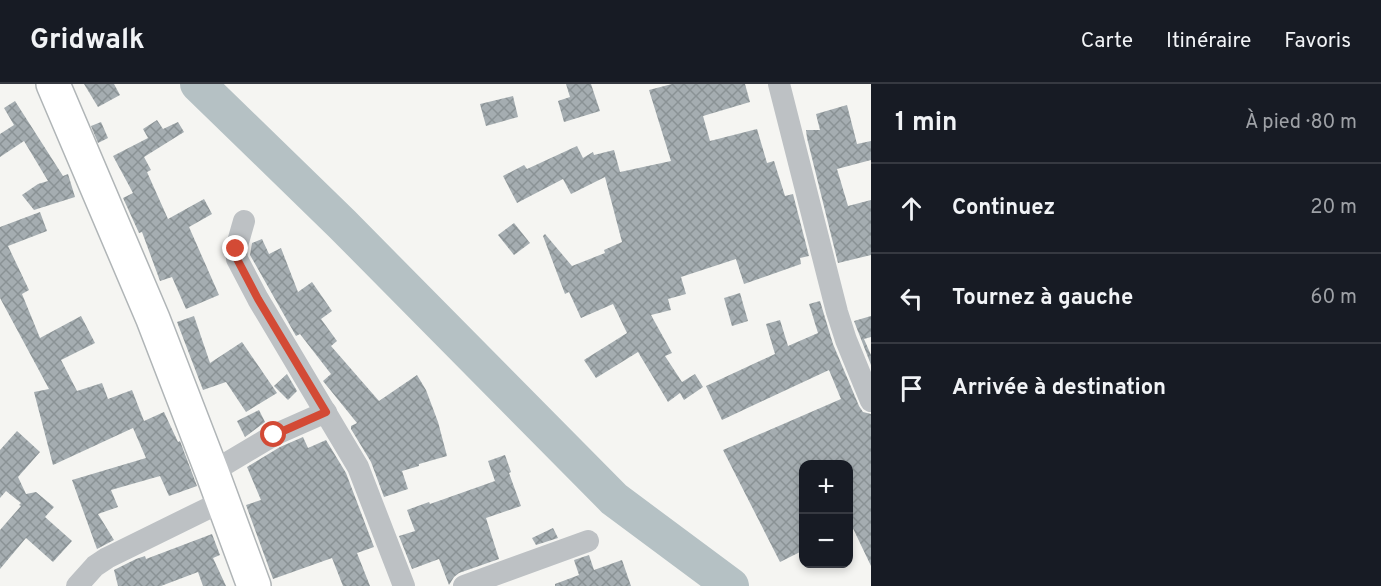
<!DOCTYPE html>
<html lang="fr">
<head>
<meta charset="utf-8">
<style>
  :root { --surface:#171b24; --page:#20242c; --text:#f1f3f6; --muted:#9ea1a6; --line:#363941 }
  body { margin:0; font-family:Overpass,sans-serif; background:var(--page); color:var(--text) }
  .controls { position:absolute; right:18px; bottom:18px; display:grid; overflow:hidden; border-radius:12px; box-shadow:0 3px 9px #0003 }
  .controls button { width:54px; height:54px; display:grid; place-items:center; padding:0; border:0; border-bottom:2px solid var(--line); background:var(--surface); color:var(--text); font:30px sans-serif }
  .stop { position:absolute; width:18px; height:18px; margin:-14px; border:4px solid #d34a35; border-radius:50%; background:#fff }
  .stop.end { background:#d34a35; border-color:#fff; box-shadow:0 2px 6px #0008 }
  .list { margin:0; padding:0; list-style:none }
  h2 { display:flex; justify-content:space-between; align-items:center; height:78px; margin:0; padding:0 24px; font-size:26px }
  h2 small { font-size:20px; font-weight:400; color:var(--muted) }
  .list li { display:grid; grid-template-columns:39px 1fr auto; gap:18px; align-items:center; box-sizing:border-box; height:90px; padding:0 24px; border-top:2px solid var(--line) }
  .list b { display:block; font-size:22px; white-space:nowrap }
  .list em { font-size:20px; font-style:normal; color:var(--muted) }
  .icon { flex:none; width:33px; height:33px; fill:none; stroke:currentColor; stroke-width:2; stroke-linecap:round; stroke-linejoin:round }
  .map { position:relative; flex:none; width:871px; height:502px; overflow:hidden }
  header { display:flex; align-items:center; gap:36px; box-sizing:border-box; height:84px; padding:0 30px; background:var(--surface); border-bottom:2px solid var(--line) }
  header strong { font-size:28px }
  nav { display:flex; gap:33px; margin-inline-start:auto; font-size:21px }
  main { display:flex }
  aside { flex:1; background:var(--surface) }
  .map>svg:first-child { display:block }
  .lines { fill:none; stroke-linecap:round; stroke-linejoin:round }
  .river { stroke:#b5c1c4; stroke-width:36 }
  .building { fill:url(#building-cross-hatch) }
  .highway-casing { stroke:#b0b5b7; stroke-width:36 }
  .minor { stroke:#bdc1c4; stroke-width:22 }
  .highway { stroke:#fff; stroke-width:33 }
  .route { stroke:#d34a35; stroke-width:8 }
</style>
</head>
<body>
<header>
<strong>Gridwalk</strong>
<nav><a>Carte</a><a>Itinéraire</a><a>Favoris</a></nav>
</header>
<main>
<div class="map">
<svg width="871" height="502" viewBox="0 0 871 502">
  <defs>
    <pattern id="building-cross-hatch" width="8" height="8" patternUnits="userSpaceOnUse" patternTransform="scale(1.5)"><rect width="8" height="8" fill="#a5adb1"/><path d="M0 0l8 8M0 8l8-8" fill="none" stroke="#8a9295"/></pattern>
  </defs>
  <rect width="100%" height="100%" fill="#f5f5f2"/>
  <g class="lines">
    <!-- river -->
    <path class="river" d="M198,0L342,140L614,415L731,502"/>
  </g>
  <!-- building -->
  <g class="building">
    <path d="M84,0H114L120,11L98,23Z"/>
    <path d="M566,0H591L600,27L564,38L558,17L570,13Z"/>
    <path d="M672,0H745L750,18L703,32L710,57L757,45L767,79L774,77L785,112L793,110L809,172L800,174L801,180L744,200L736,175L681,193L686,210L668,215L671,226L651,231L672,269L665,272L682,298L695,290L703,303L684,316L680,309L668,318L638,268L596,294L584,276L627,249L613,220L581,234L569,208L565,210L543,152L545,150L572,182L605,169L604,166L622,158L605,93L571,110L563,95L517,119L503,92L524,81L527,85L577,62L583,74L593,68L594,71L614,66L620,88L671,77L649,6Z"/>
    <path d="M513,12L518,33L486,42L480,20Z"/>
    <path d="M15,17L63,92L68,90L75,113L34,126L22,111L38,100L48,97L24,57L0,73V50L14,41L4,24Z"/>
    <path d="M847,21L857,60L871,57V76L837,85L848,122L871,116V171L838,179L807,54L806,46H820L816,30Z"/>
    <path d="M157,36L163,45L178,38L184,48L144,73L151,86L147,88L168,135L204,115L212,130L189,143L219,211L186,225L172,193L160,197L142,148L139,149L123,114L133,109L113,72L148,54L143,45Z"/>
    <path d="M101,38L108,54L98,59L91,42Z"/>
    <path d="M40,128L47,147L8,162L29,206L22,210L40,254L81,232L95,259L61,276L77,307L102,299L108,315L132,306L144,337L164,328L178,358L180,357L197,402L169,412L160,392L111,406L118,423L98,430L114,456L97,465L72,396L146,374L133,344L53,381L34,308L49,305L0,214V143Z"/>
    <path d="M514,139L530,159L514,171L498,151Z"/>
    <path d="M262,155L269,170L281,164L298,208L312,198L332,227L321,235L337,257L331,262L379,317L417,291L426,306L438,338L447,372L419,380V382L402,387L408,405L384,413L371,378L351,345V342L357,339L323,297L331,290L300,250L296,252L250,171L252,159Z"/>
    <path d="M740,209L748,237L732,242L724,214Z"/>
    <path d="M820,217L833,260L859,322L863,328L871,330V482L849,436V381H804V466L780,478L723,366L841,315L829,286L722,336L706,302L775,270L766,240L780,236L788,262L818,249L809,220Z"/>
    <path d="M194,232L210,279L242,258L277,309L246,328L226,298L203,306L177,238Z"/>
    <path d="M871,232V253L864,255L871,271V281L854,237Z"/>
    <path d="M287,290L297,307L288,316L274,302Z"/>
    <path d="M259,326L265,338L245,353L237,337Z"/>
    <path d="M17,347L40,368L18,393L26,410L36,408L54,423L45,433L72,457L53,478L26,454L0,485V446L21,422L19,421L21,419L6,407L0,414V366Z"/>
    <path d="M303,353L308,364L326,356L346,389L374,463L357,469L370,502H343L332,474L273,495L246,421L261,416L247,383L280,363Z"/>
    <path d="M505,371L511,388L509,389L521,422L486,434L499,475L459,489L454,493L449,501L439,475L412,485L399,452L415,447L407,426L429,418L430,420L495,397L488,377Z"/>
    <path d="M553,444L558,454L536,461L532,454Z"/>
    <path d="M212,450L220,471L213,474L226,502H203L198,488L161,502H118L114,486L136,475L145,472L146,475Z"/>
    <path d="M589,471L594,486L622,476L631,502H555V500L579,491L574,476Z"/>
  </g>
  <g class="lines">
    <defs>
      <path id="highway" d="M53,0L153,235L212,388L254,502"/>
    </defs>
    <!-- highway casing -->
    <use href="#highway" class="highway-casing"/>
    <!-- minor -->
    <g class="minor">
      <path d="M779,0L837,228L846,256L871,317"/>
      <path d="M244,137L236,165L237,175L258,215L358,383L404,502"/>
      <path d="M212,388L274,351L326,328"/>
      <path d="M77,502L95,482L107,474L223,417"/>
      <path d="M464,502L588,457"/>
    </g>
    <!-- highway -->
    <use href="#highway" class="highway"/>
  </g>
  <g class="lines">
    <!-- route -->
    <path class="route" d="M236,165L237,175L258,215L326,328L274,351"/>
  </g>
</svg>
<div class="controls">
<button>+</button>
<button>−</button>
</div>
<div class="stop" style="left:274px;top:351px"></div>
<div class="stop end" style="left:236px;top:165px"></div>
</div>
<aside>
<h2>1 min<small>À pied · 80 m</small></h2>
<ul class="list">
<li><svg class="icon" aria-label="ahead" viewBox="0 0 24 24"><path d="M12 20V5M6 11l6-6 6 6"/></svg><div><b>Continuez</b></div><em>20 m</em></li>
<li><svg class="icon" aria-label="left" viewBox="0 0 24 24"><path d="M17 20v-9H6M10 6l-5 5 5 5"/></svg><div><b>Tournez à gauche</b></div><em>60 m</em></li>
<li><svg class="icon" aria-label="arrive" viewBox="0 0 24 24"><path d="M6 21V4h12l-3 4 3 4H6"/></svg><div><b>Arrivée à destination</b></div></li>
</ul>
</aside>
</main>
</body>
</html>
